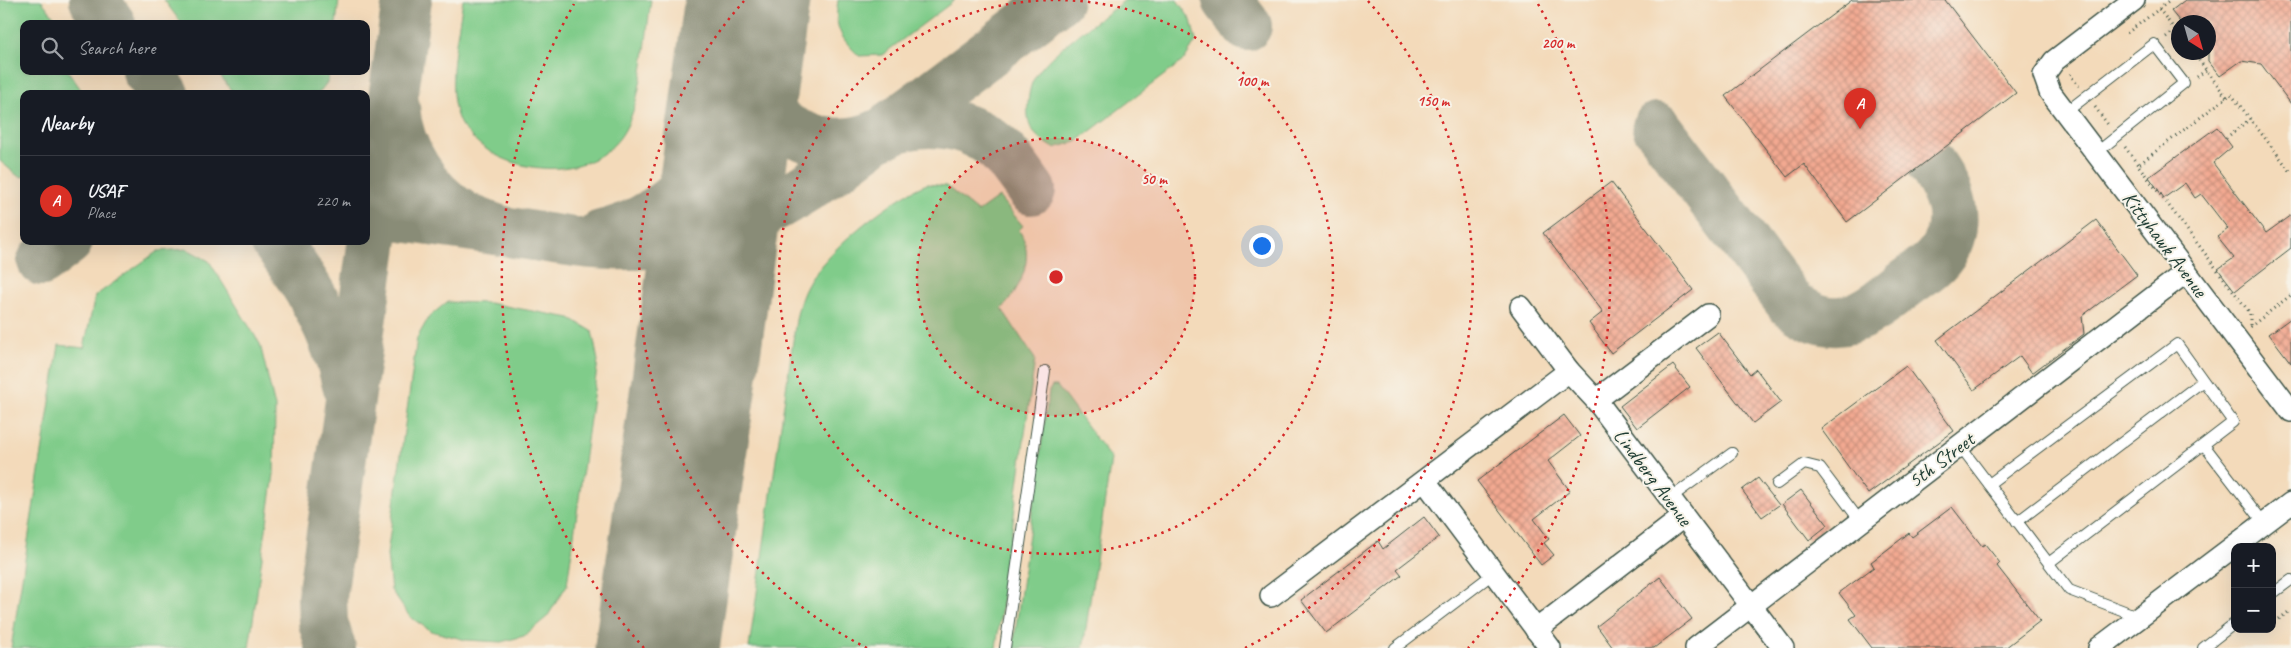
<!DOCTYPE html>
<html lang="en">
<head>
<meta charset="utf-8">
<style>
  :root { --surface:#171b24; --page:#242831; --text:#f1f3f6; --muted:#9ea1a6; --line:#363941; --accent:#d93025 }
  body { margin:0; font-family:Caveat,sans-serif; background:var(--page); color:var(--text) }
  .controls { position:absolute; right:15px; bottom:15px; display:grid; overflow:hidden; border-radius:10px; box-shadow:0 5px 20px #0002 }
  .controls button { width:45px; height:45px; display:grid; place-items:center; padding:0; border:0; border-bottom:1px solid var(--line); background:var(--surface); color:var(--text); font:25px sans-serif }
  .compass { position:absolute; left:2171px; top:15px; width:45px; height:45px; border-radius:50%; background:var(--surface); box-shadow:0 5px 20px #0002; rotate:143deg }
  .you { position:absolute; left:1261px; top:245px; width:18px; height:18px; margin:-12px; border:4px solid #fff; border-radius:50%; background:#1a73e8; box-shadow:0 0 0 8px #1a73e833 }
  .badge { display:grid; place-items:center; width:32px; height:32px; border-radius:50%; background:var(--accent); color:#fff; font-size:16px; font-weight:700 }
  .pin { position:absolute; translate:-50% -41px; filter:drop-shadow(0 1px 2px #0008) }
  .pin::after { content:''; position:absolute; top:26px; width:18px; height:15px; background:inherit; clip-path:polygon(0 0,100% 0,50% 100%) }
  .list { margin:0; padding:0; list-style:none }
  h2 { display:flex; justify-content:space-between; align-items:center; height:65px; margin:0; padding:0 20px; font-size:21px }
  h2 small { font-size:16px; font-weight:400; color:var(--muted) }
  .list li { display:grid; grid-template-columns:32px 1fr auto; gap:15px; align-items:center; box-sizing:border-box; height:90px; padding:0 20px; border-top:1px solid var(--line) }
  .list b { display:block; font-size:19px; white-space:nowrap }
  .list p { margin:0; font-size:16px; white-space:nowrap; color:var(--muted) }
  .list em { font-size:16px; font-style:normal; color:var(--muted) }
  .icon { flex:none; width:28px; height:28px; fill:none; stroke:currentColor; stroke-width:2; stroke-linecap:round; stroke-linejoin:round }
  .map { position:relative; flex:none; width:2291px; height:648px; overflow:hidden }
  .search { position:absolute; background:var(--surface); box-shadow:0 5px 20px #0002; left:20px; top:20px; width:350px; height:55px; display:flex; align-items:center; gap:12px; box-sizing:border-box; padding:0 18px; border-radius:10px; color:var(--muted); font-size:19px }
  .panel { position:absolute; background:var(--surface); box-shadow:0 5px 20px #0002; left:20px; top:90px; width:350px; height:155px; border-radius:10px }
  .map>svg:first-child { display:block }
  .green { fill:#80cc8a; stroke:#50845f }
  .lines { fill:none; stroke-linecap:round; stroke-linejoin:round }
  .taxiway { stroke:#898c77; stroke-width:50 }
  .runway { stroke:#898c77; stroke-width:125 }
  .building { fill:url(#building-cross-hatch) }
  .service-casing { stroke:#3f5548; stroke-width:12 }
  .minor-casing { stroke:#3f5548; stroke-width:24 }
  .path { stroke:#3f5548; stroke-width:3; stroke-dasharray:1 4; stroke-linecap:butt }
  .service { stroke:#fff; stroke-width:10 }
  .minor { stroke:#fff; stroke-width:21 }
  .ring { fill:none; stroke:#d62828; stroke-width:2.5; stroke-dasharray:2.5 5 }
  .labels { text-anchor:middle; dominant-baseline:central; stroke-width:4; stroke-linejoin:round; paint-order:stroke }
  .street-label { font-size:21px; fill:#1f3d34; stroke:#f7f3e8 }
  .centre { fill:#d62828; stroke:#f7f3e8; stroke-width:2.5 }
  .ring-label { font-size:15px; text-anchor:middle; font-weight:bold; fill:#d62828; stroke:#f7f3e8; stroke-width:4; stroke-linejoin:round; paint-order:stroke }
</style>
</head>
<body>
<div class="map">
<svg width="2291" height="648" viewBox="0 0 2291 648">
  <defs>
    <pattern id="building-cross-hatch" width="8" height="8" patternUnits="userSpaceOnUse" patternTransform="scale(1.25)"><rect width="8" height="8" fill="#f3a991"/><path d="M0 0l8 8M0 8l8-8" fill="none" stroke="#c48b77"/></pattern>
  </defs>
  <rect width="100%" height="100%" fill="#f7f3e8"/>
  <filter id="ink" filterUnits="userSpaceOnUse"><feTurbulence type="fractalNoise" baseFrequency=".02" numOctaves="2"/><feDisplacementMap in="SourceGraphic" scale="10" xChannelSelector="R" yChannelSelector="G"/><feConvolveMatrix kernelMatrix="1 2 1 2 8 2 1 2 1" color-interpolation-filters="sRGB"/></filter>
  <filter id="wash" filterUnits="userSpaceOnUse"><feTurbulence type="fractalNoise" baseFrequency=".0096" numOctaves="4" result="noise"/><feDisplacementMap in="SourceGraphic" scale="20" xChannelSelector="R" yChannelSelector="G"/><feGaussianBlur stdDeviation="1.12" result="paint"/><feColorMatrix in="noise" values="0 0 0 0 0 0 0 0 0 0 0 0 0 0 0 0 0 1.4 0 .05"/><feComposite in="paint" operator="in"/></filter>
  <g filter="url(#wash)">
    <rect width="100%" height="100%" fill="#f3daba"/>
    <!-- green -->
    <g class="green">
      <path d="M0,0H41L59,23L24,24V71H68L84,94H24V177L18,176L0,161Z"/>
      <path d="M164,0H339L336,24H182Z"/>
      <path d="M463,0H651C645,40 644,90 627,126C599,184 508,178 470,135C467,131 462,128 460,123C444,90 458,35 463,0Z"/>
      <path d="M838,0H955L882,55L859,56C840,37 834,28 838,0Z"/>
      <path d="M1125,0H1177L1191,20L1196,41L1184,60L1076,142L1054,148C1033,135 1026,129 1028,103C1029,94 1030,85 1035,77C1050,51 1100,20 1125,0Z"/>
      <path d="M217,71H329L328,81L318,94H234Z"/>
      <path d="M927,184L946,186L978,212L999,197L1023,226L1019,230C1036,257 1021,287 1002,309L1035,359L996,648H749L794,334C796,317 799,301 807,286C824,252 892,197 927,184Z"/>
      <path d="M187,249L209,261L260,344L275,407L274,474L249,648H11L59,345L84,348L95,296L158,251Z"/>
      <path d="M447,302L489,303L570,318L592,331L598,361L567,585L547,617L524,636L501,642L466,640L431,631L410,617L391,590L387,555L417,338L429,317Z"/>
      <path d="M1052,386H1057L1111,459L1083,648H1013L1049,391Z"/>
    </g>
    <g class="lines">
      <!-- taxiway -->
      <g class="taxiway">
        <path d="M94,0L111,24"/>
        <path d="M1227,0L1247,26"/>
        <path d="M147,71L164,94"/>
        <path d="M1657,127L1791,304C1837,338 1865,316 1903,286C1914,277 1929,269 1938,258C1965,225 1950,189 1928,160"/>
        <path d="M884,134C921,115 969,121 1000,150C1012,162 1021,176 1031,190"/>
        <path d="M366,212L502,231C488,226 475,222 462,215C425,192 398,150 395,107"/>
        <path d="M502,231C550,238 599,249 648,244C756,234 822,179 904,116C956,78 1007,39 1058,0"/>
        <path d="M601,235C660,221 709,176 726,117C731,99 732,79 735,61C738,42 743,23 746,4C746,26 742,51 747,73C761,131 828,159 881,133"/>
        <path d="M275,241C309,286 335,330 347,385"/>
        <path d="M42,261L68,241"/>
        <path d="M331,648L323,622L322,597L407,0"/>
        <path d="M632,648C654,619 662,587 669,553"/>
      </g>
      <!-- runway -->
      <path class="runway" d="M657,648L747,0"/>
    </g>
    <g id="blocks">
      <!-- building -->
      <g class="building">
        <path d="M1852,0H1945L2016,93L1847,222L1804,164L1787,177L1725,96Z"/>
        <path d="M2185,0H2291V104L2261,64L2241,61L2220,76L2208,61V22H2180L2171,11Z"/>
        <path d="M2217,127L2232,147L2213,163L2266,233L2291,215V248L2235,291L2218,269L2234,258L2217,237L2228,229L2201,194L2195,198L2185,183L2164,198L2149,177Z"/>
        <path d="M1611,182L1693,290L1611,353L1589,323L1603,312L1543,233Z"/>
        <path d="M2096,220L2137,275L2082,316L2084,334L2032,373L2020,356L1974,390L1937,340Z"/>
        <path d="M2291,318V363L2269,334Z"/>
        <path d="M1718,332L1750,374L1756,369L1781,402L1753,423L1696,348Z"/>
        <path d="M1673,365L1690,387L1637,428L1620,406Z"/>
        <path d="M1906,366L1954,431L1868,494L1821,429Z"/>
        <path d="M1564,415L1580,436L1548,461L1570,491L1534,519L1549,539L1544,543L1554,555L1541,565L1477,481Z"/>
        <path d="M1758,478L1779,505L1762,517L1742,490Z"/>
        <path d="M1801,490L1828,525L1809,540L1782,504Z"/>
        <path d="M1952,507L1982,546L1985,544L2000,563L1997,566L2040,621L2005,648H1872L1850,619L1856,615L1839,593L1874,567L1871,562L1909,533L1912,537Z"/>
        <path d="M1424,517L1439,537L1397,569L1402,575L1326,633L1301,600L1378,541L1383,549Z"/>
        <path d="M1660,577L1692,619L1654,648H1613L1597,626Z"/>
      </g>
    </g>
  </g>
  <g filter="url(#ink)">
    <use href="#blocks" fill-opacity="0" stroke="#3f5548" stroke-width="1"/>
    <g class="lines">
      <defs>
        <g id="service">
          <path d="M2066,112L2154,44L2184,83L2096,153"/>
          <path d="M2204,445L2264,523"/>
          <path d="M1960,446L2069,590L2140,617"/>
          <path d="M1777,484L1804,464L1820,468L1860,521"/>
          <path d="M1989,484L2177,344L2233,422L2050,562"/>
          <path d="M1669,499L1732,453"/>
          <path d="M2017,522L2203,381"/>
          <path d="M2272,594L2291,580"/>
          <path d="M1005,648L1045,371"/>
          <path d="M1395,648L1494,573"/>
          <path d="M2203,648L2235,623"/>
        </g>
        <g id="minor">
          <path d="M2134,0L2054,61L2044,75L2050,92L2291,411"/>
          <path d="M1521,307L1569,371L1596,400L1783,648"/>
          <path d="M1596,400L1708,315"/>
          <path d="M1425,481L1550,648"/>
          <path d="M1271,596L1569,371"/>
          <path d="M1536,630L1683,517"/>
          <path d="M1696,648L2186,272"/>
          <path d="M2099,648L2291,503"/>
        </g>
      </defs>
      <!-- service casing -->
      <use href="#service" class="service-casing"/>
      <!-- minor casing -->
      <use href="#minor" class="minor-casing"/>
      <!-- path -->
      <g class="path">
        <path d="M2159,9L2171,0"/>
        <path d="M2127,33L2159,9L2178,34"/>
        <path d="M2166,37L2176,30"/>
        <path d="M2193,52L2227,98"/>
        <path d="M2071,74L2070,75L2079,86"/>
        <path d="M2197,77L2206,70"/>
        <path d="M2095,107L2109,126"/>
        <path d="M2226,138L2250,119"/>
        <path d="M2125,147L2138,165"/>
        <path d="M2250,325V313L2138,165L2231,94L2291,172"/>
        <path d="M2250,327L2291,295"/>
        <path d="M2279,619L2291,610"/>
      </g>
      <!-- service -->
      <use href="#service" class="service"/>
      <!-- minor -->
      <use href="#minor" class="minor"/>
    </g>
  </g>
  <!-- distance rings -->
  <circle cx="1056" cy="277" r="139" fill="#d62828" fill-opacity=".12"/>
  <g class="ring">
    <circle cx="1056" cy="277" r="139"/>
    <path d="M1058 0A277 277 0 1 1 1054 0"/>
    <path d="M867 648A416 416 0 0 1 744 1M1368 1A416 416 0 0 1 1245 648"/>
    <path d="M644 648A554 554 0 0 1 574 4M1538 4A554 554 0 0 1 1468 648"/>
  </g>
  <g class="labels">
    <!-- street labels -->
    <g class="street-label">
      <text transform="translate(2165 244) rotate(53)">Kittyhawk Avenue</text>
      <text transform="translate(1941 460) rotate(-37)">5th Street</text>
      <text transform="translate(1653 477) rotate(53)">Lindberg Avenue</text>
    </g>
  </g>
  <circle cx="1056" cy="277" r="8" class="centre"/>
  <g class="ring-label">
    <text x="1558" y="48">200 m</text>
    <text x="1252" y="86">100 m</text>
    <text x="1433" y="106">150 m</text>
    <text x="1154" y="184">50 m</text>
  </g>
</svg>
<div class="controls">
<button>+</button>
<button>−</button>
</div>
<svg class="compass" viewBox="-18 -18 36 36"><path d="M0-13l5 13h-10z" fill="#e53935"/><path d="M0 13l5-13h-10z" fill="#9ea1a6"/></svg>
<div class="you"></div>
<div class="pin badge" style="left:1860px;top:129px">A</div>
<div class="search"><svg class="icon" aria-label="search" viewBox="0 0 24 24"><circle cx="10" cy="10" r="6"/><path d="M15 15l6 6"/></svg>Search here</div>
<section class="panel">
<h2>Nearby<small></small></h2>
<ul class="list">
<li><span class="badge">A</span><div><b>USAF</b><p>Place</p></div><em>220 m</em></li>
</ul>
</section>
</div>
</body>
</html>
